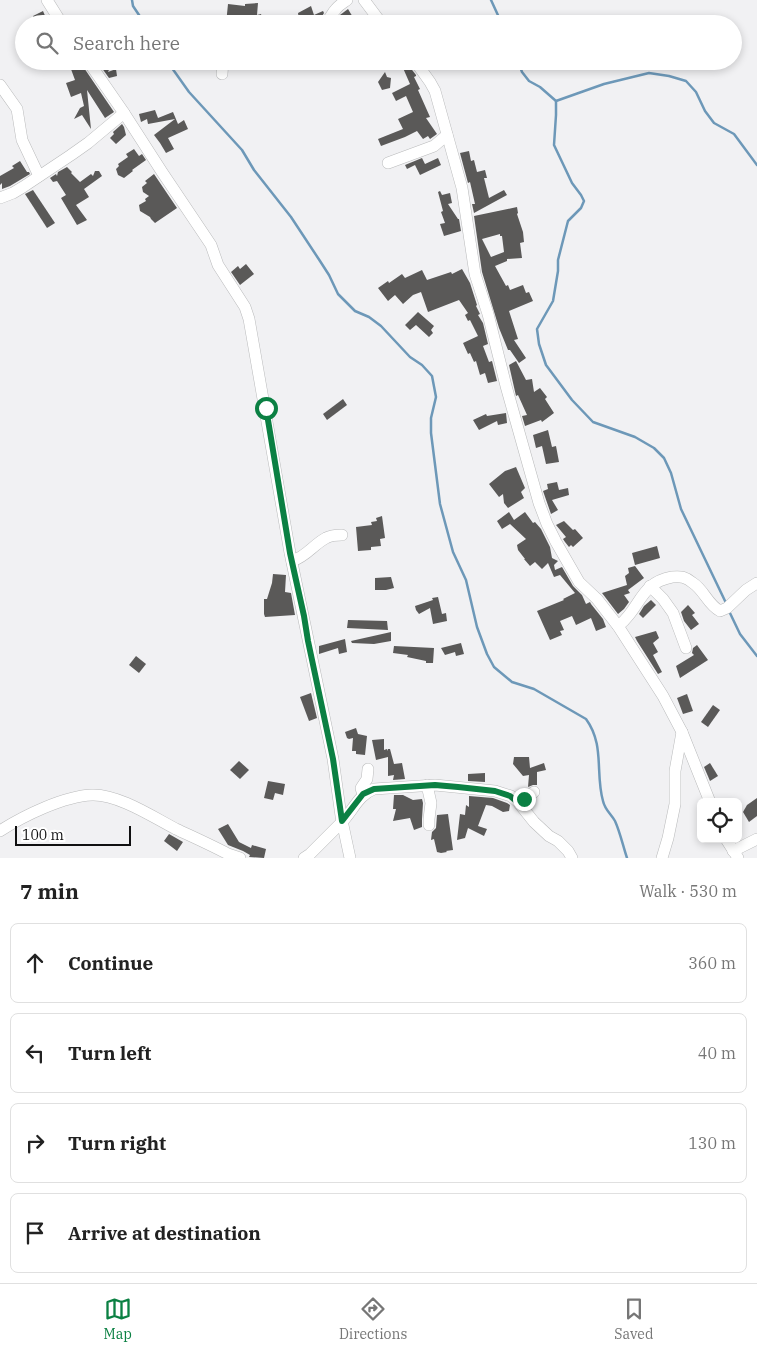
<!DOCTYPE html>
<html lang="en">
<head>
<meta charset="utf-8">
<style>
  :root { --surface:#fff; --page:#f2f2f2; --text:#222; --muted:#767676; --line:#e0e0e0; --accent:#0b8043 }
  body { margin:0; font-family:"IBM Plex Serif",serif; background:var(--page); color:var(--text) }
  .controls { position:absolute; right:15px; bottom:15px; display:grid; overflow:hidden; border-radius:8px; box-shadow:0 2px 8px #0003 }
  .controls button { width:45px; height:45px; display:grid; place-items:center; padding:0; border:0; border-bottom:1px solid var(--line); background:var(--surface); color:var(--text); font:25px sans-serif }
  .scale { position:absolute; left:15px; bottom:12px; width:116px; box-sizing:border-box; padding-left:5px; border:2px solid #101011; border-top:0; font-size:14px; line-height:18px; white-space:nowrap; color:#101011; -webkit-text-stroke:4px #fff; paint-order:stroke }
  .stop { position:absolute; width:15px; height:15px; margin:-11px; border:4px solid #0b8043; border-radius:50%; background:#fff }
  .stop.end { background:#0b8043; border-color:#fff; box-shadow:0 1px 5px #0008 }
  .list { margin:0; padding:0; list-style:none }
  h2 { display:flex; justify-content:space-between; align-items:center; height:65px; margin:0; padding:0 20px; font-size:21px }
  h2 small { font-size:16px; font-weight:400; color:var(--muted) }
  .list li { display:grid; grid-template-columns:32px 1fr auto; gap:15px; align-items:center; box-sizing:border-box; height:80px; margin:0 10px 10px; padding:0 10px; border:1px solid var(--line); border-radius:8px }
  .list b { display:block; font-size:19px; white-space:nowrap }
  .list em { font-size:16px; font-style:normal; color:var(--muted) }
  .icon { flex:none; width:28px; height:28px; fill:none; stroke:currentColor; stroke-width:2; stroke-linecap:round; stroke-linejoin:round }
  .map { position:relative; flex:none; width:757px; height:858px; overflow:hidden }
  .search { position:absolute; background:var(--surface); box-shadow:0 2px 8px #0003; left:15px; right:15px; top:15px; height:55px; display:flex; align-items:center; gap:12px; box-sizing:border-box; padding:0 18px; border-radius:28px; color:var(--muted); font-size:19px }
  .sheet { height:425px; background:var(--surface) }
  nav { display:flex; justify-content:space-around; align-items:center; box-sizing:border-box; height:70px; border-top:1px solid var(--line); background:var(--surface); font-size:14px; color:var(--muted) }
  nav a { display:grid; justify-items:center; gap:2px }
  nav .on { color:var(--accent) }
  .map>svg:first-child { display:block }
  .lines { fill:none; stroke-linecap:round; stroke-linejoin:round }
  .stream { stroke:#6d98b8; stroke-width:2.5 }
  .building { fill:#5a5958; fill-rule:evenodd }
  .minor-casing { stroke:#b9babb; stroke-width:12 }
  .minor { stroke:#fff; stroke-width:11 }
  .route { stroke:#0b8043; stroke-width:6 }
</style>
</head>
<body>
<div class="map">
<svg width="757" height="858" viewBox="0 0 757 858">
  <rect width="100%" height="100%" fill="#f1f1f3"/>
  <g class="lines">
    <!-- stream -->
    <g class="stream">
      <path d="M132,0L133,6L145,24"/>
      <path d="M491,0L502,24"/>
      <path d="M167,61L189,92L242,150L254,170L291,217L320,261L329,275L338,294L355,311L369,317L381,326L410,357L422,365L432,376L436,397L431,418V433L440,504L453,552L466,580L477,627L487,654L494,667L512,682L534,689L586,719C605,745 595,773 603,801C605,810 611,814 615,821C620,832 623,846 627,858"/>
      <path d="M518,61L522,72L529,81L540,87L556,101V115L554,145L572,183L581,195L584,201L581,208L568,221L558,260V271L553,301L537,329L539,344L546,365L572,400L593,422L635,437L654,448L664,458L671,473L681,509L726,603"/>
      <path d="M556,101L604,84L649,73L669,76L686,81L696,92L705,111L714,123L734,134L757,165"/>
      <path d="M729,611L740,634L757,656"/>
    </g>
  </g>
  <!-- building -->
  <g class="building">
    <path d="M258,3L257,15L261,14L264,24H226L228,4L245,6V4Z"/>
    <path d="M311,6L314,15L323,11L324,13L318,23L302,24L299,20L298,13Z"/>
    <path d="M348,9L357,24H335L340,15Z"/>
    <path d="M43,11L46,18L49,17L51,24H30V20L34,19L33,16Z"/>
    <path d="M68,61H81L82,65L114,112L105,118L87,90L91,129L82,115L74,119L80,108L84,106L81,93L71,97L66,83L75,80Z"/>
    <path d="M102,61H113L108,72L116,69L117,76L109,78L99,64Z"/>
    <path d="M409,66L416,75V76L414,77L420,89L418,90L430,117L426,118L437,134L430,139L428,136L423,139L417,131L405,137L381,146L378,139L403,129L398,119L413,112L406,96L396,101L392,93L410,84L403,68Z"/>
    <path d="M385,72L387,77L391,78L390,88L382,90L378,82Z"/>
    <path d="M155,110L158,118L173,112L178,124L184,120L188,129L168,138L174,149L166,153L160,143L154,135L175,119L148,124L147,119L141,122L139,114Z"/>
    <path d="M122,124L124,127L126,135L116,144L110,138L114,134L113,132Z"/>
    <path d="M134,149L139,156L142,154L146,160L132,170L133,171L124,178L118,175L116,169L119,166L118,164L128,157L126,154Z"/>
    <path d="M469,151L471,161L474,160L477,172L485,170L487,178H484L489,198L504,190L507,195L474,213L472,204H475L470,182L468,183L460,153Z"/>
    <path d="M422,158L425,164L438,158L441,165L420,175L415,165L407,169L405,165Z"/>
    <path d="M20,161L27,172H29L30,174L10,186L2,189V183L0,185V176L14,168L12,166Z"/>
    <path d="M67,167L72,172L71,173L80,182L91,174L93,176L95,171H99L102,176L84,189L89,197L76,205L87,220L77,225L61,198L66,195L57,181L53,182L50,178L56,174L57,176L58,172Z"/>
    <path d="M154,174L177,208L155,223L151,219L150,217L140,211L139,205L146,201L145,199L149,196L143,192L142,187L147,183L145,181Z"/>
    <path d="M33,190L55,223L47,228L25,194Z"/>
    <path d="M440,191L442,195L450,193L452,203L448,204L458,219H459L461,231L444,236L440,224L445,223L441,212L443,211L438,192Z"/>
    <path d="M517,207L518,213L517,214L523,232L524,242L520,243L522,258L507,259V261L495,266L506,286L508,285L510,290L523,285L526,293L529,292L533,301L509,311L518,339L514,340L526,358L519,363L510,350H508L499,328L482,272L474,216ZM500,234V236H502L504,252L491,257L482,239Z"/>
    <path d="M246,264L254,274L240,285L231,272L238,266L240,269Z"/>
    <path d="M462,269L470,283L477,305L476,306L480,314L478,315L483,323L488,344L483,346L489,362L492,361L497,381L488,383L485,373L480,375L476,361L474,362L470,353L468,354L463,343L478,336L470,320L468,321L465,315L468,313L459,300L428,312L421,292L413,295L403,304L395,295L388,301L378,288L388,281L389,283L402,274L405,278L422,270L427,280L451,272L452,274Z"/>
    <path d="M418,312L434,326L431,330L433,333L429,337L416,325L410,330L405,325Z"/>
    <path d="M516,361L526,380L532,379L534,392L540,388L547,397L545,399L554,413L542,422L541,420L525,426L522,416L527,415L518,395L516,396L509,365Z"/>
    <path d="M343,399L347,405L327,420L323,414Z"/>
    <path d="M506,413L507,423L498,425L497,421L479,430L473,420L486,414L487,416Z"/>
    <path d="M548,430L552,447L556,446L559,462L546,464L542,446L536,448L533,435Z"/>
    <path d="M516,467L525,488L521,492L524,498L508,508L504,503L503,494L499,497L489,484L505,471Z"/>
    <path d="M557,482L559,490L568,488L569,495L552,500L558,510L551,514L543,491L548,489L547,484Z"/>
    <path d="M509,512L514,520L525,512L533,523L535,522L541,529L550,547L552,558L558,561L554,565L555,570L562,567L573,586L582,595L586,604L590,602L591,604L603,619L606,627L596,631L591,618L576,625L572,616L560,621L564,630L560,631L562,635L550,640L537,611L564,600L563,599L575,593L560,575L554,577L548,563L542,569L535,562L530,566L524,559H525L518,550L517,545L526,539L510,524L502,529L497,521Z"/>
    <path d="M382,516L385,538L380,539L381,546L371,547V550L358,551L356,527L372,525L371,522L377,521L376,518Z"/>
    <path d="M564,521L573,530L575,529L583,538L573,547L571,545L569,547L565,542L563,539L566,537L556,525Z"/>
    <path d="M657,546L660,558L635,565L632,553Z"/>
    <path d="M635,566L644,578L628,590L630,593L624,595L629,602L624,609L618,614L602,593L627,585L625,576L629,573L628,568Z"/>
    <path d="M273,574L286,575L285,592L291,593L295,615L265,617L264,614V599H267L272,583Z"/>
    <path d="M391,577L394,588L386,590H375V578Z"/>
    <path d="M438,597L442,614L446,613L447,621L433,624L430,608L419,614L416,610L415,606L433,600L432,598Z"/>
    <path d="M651,600L656,605L643,618L639,614L644,606Z"/>
    <path d="M688,605L695,613L692,615L699,624L691,630L684,621L681,612Z"/>
    <path d="M348,620L387,621L388,630L347,628Z"/>
    <path d="M656,631L659,638L653,643L658,652L653,655L662,672L658,674L637,641L635,637Z"/>
    <path d="M391,632V641L374,644L352,643L351,641Z"/>
    <path d="M345,639L347,652L339,654L338,648L319,654V646Z"/>
    <path d="M461,643L464,654L456,656L455,652L445,655L441,648Z"/>
    <path d="M697,645L708,660L680,678L676,666L694,655L692,653L693,648Z"/>
    <path d="M394,646L434,648L433,663H426V661L407,657L408,655L393,653Z"/>
    <path d="M136,656L146,664L139,673L129,665Z"/>
    <path d="M311,693L317,718L309,721L300,697Z"/>
    <path d="M687,694L693,711L683,714L677,698Z"/>
    <path d="M713,705L720,710L708,727L701,722Z"/>
    <path d="M356,728L358,734L367,736L365,755L356,754V751H352L353,738L349,739L347,738L345,732Z"/>
    <path d="M384,739V750L387,749V751L388,749H390L394,764L402,763L405,779L393,780L394,775L388,776V757L376,760L372,740Z"/>
    <path d="M514,757H529L530,768L544,763L546,770L537,772V785H533L528,787L529,775L523,776L513,764Z"/>
    <path d="M239,761L249,770L240,779L230,770Z"/>
    <path d="M710,763L718,776L710,781L704,767Z"/>
    <path d="M485,773V782L468,781V774Z"/>
    <path d="M268,781L285,784L283,795L275,793L273,800L264,798Z"/>
    <path d="M394,795H403L413,800L422,799L423,803L422,819V827L414,830L410,818L393,821L396,809H393Z"/>
    <path d="M469,796L493,798L507,803L510,805L509,811L503,812L492,806L486,805L478,826L487,829L484,836L468,828L465,838L457,840L460,814L465,815L466,805L469,807Z"/>
    <path d="M757,798V816L749,822L743,812L747,805Z"/>
    <path d="M448,814L453,850L446,851L447,852L441,853L437,852L434,839L431,840L432,832L436,828L437,815Z"/>
    <path d="M228,824L239,842L251,848L252,845L266,849L264,858L249,857L250,855L243,851L228,845L218,829Z"/>
    <path d="M169,834L183,842L177,851L164,841Z"/>
  </g>
  <g class="lines">
    <defs>
      <g id="minor">
        <path d="M47,0L62,24"/>
        <path d="M364,0L382,24"/>
        <path d="M325,24C330,19 332,13 336,9C339,5 343,3 347,0"/>
        <path d="M88,61L124,113L162,172L207,239L211,245L218,265L245,307L249,319L290,553L333,759L341,816L350,858"/>
        <path d="M415,61L430,82L435,91L462,188L475,274L488,314L506,386L539,503L547,524L556,542L579,582L597,599L618,626L663,696L682,732L710,802"/>
        <path d="M222,74L223,61"/>
        <path d="M0,85L17,109L22,140L39,176"/>
        <path d="M388,163L434,146L447,135"/>
        <path d="M0,198L13,193L23,187L71,155L88,143L124,113"/>
        <path d="M292,561C306,557 314,544 326,538C331,535 337,535 342,535"/>
        <path d="M650,586L663,599L673,613L686,648"/>
        <path d="M618,626C622,623 626,619 629,615C643,597 646,582 672,577C681,576 686,577 693,583C704,590 708,605 720,611L727,608L746,590L757,583"/>
        <path d="M427,785L431,803L429,819V825"/>
        <path d="M363,795L361,788L367,779L368,769"/>
        <path d="M520,804L524,799L534,792"/>
        <path d="M0,831C23,816 64,796 92,795C118,794 153,817 176,829C193,837 211,845 228,854L240,858"/>
        <path d="M726,839L738,858"/>
        <path d="M733,851L757,839"/>
        <path d="M304,858L310,854C320,844 331,833 341,823C353,811 358,795 374,789L435,785L495,791L511,796L518,802L534,822L549,836L558,841L568,851L572,858"/>
        <path d="M662,858L668,838L675,804V771L682,732"/>
      </g>
    </defs>
    <!-- minor casing -->
    <use href="#minor" class="minor-casing"/>
    <!-- minor -->
    <use href="#minor" class="minor"/>
  </g>
  <g class="lines">
    <!-- route -->
    <path class="route" d="M266,408L290,553L304,616L308,641L333,759L342,821L363,794L374,789L435,785L458,787L495,791L510,796L520,804L524,799"/>
  </g>
</svg>
<div class="controls">
<button><svg class="icon" aria-label="locate" viewBox="0 0 24 24"><circle cx="12" cy="12" r="6"/><path d="M12 2v4M12 18v4M2 12h4M18 12h4"/></svg></button>
</div>
<div class="scale">100 m</div>
<div class="stop" style="left:266px;top:408px"></div>
<div class="stop end" style="left:524px;top:799px"></div>
<div class="search"><svg class="icon" aria-label="search" viewBox="0 0 24 24"><circle cx="10" cy="10" r="6"/><path d="M15 15l6 6"/></svg>Search here</div>
</div>
<section class="sheet">
<h2>7 min<small>Walk · 530 m</small></h2>
<ul class="list">
<li><svg class="icon" aria-label="ahead" viewBox="0 0 24 24"><path d="M12 20V5M6 11l6-6 6 6"/></svg><div><b>Continue</b></div><em>360 m</em></li>
<li><svg class="icon" aria-label="left" viewBox="0 0 24 24"><path d="M17 20v-9H6M10 6l-5 5 5 5"/></svg><div><b>Turn left</b></div><em>40 m</em></li>
<li><svg class="icon" aria-label="right" viewBox="0 0 24 24"><path d="M7 20v-9h11M14 6l5 5-5 5"/></svg><div><b>Turn right</b></div><em>130 m</em></li>
<li><svg class="icon" aria-label="arrive" viewBox="0 0 24 24"><path d="M6 21V4h12l-3 4 3 4H6"/></svg><div><b>Arrive at destination</b></div></li>
</ul>
</section>
<nav>
<a class="on"><svg class="icon" aria-label="map" viewBox="0 0 24 24"><path d="M3 6l6-2 6 2 6-2v14l-6 2-6-2-6 2zM9 4v14M15 6v14"/></svg>Map</a>
<a><svg class="icon" aria-label="directions" viewBox="0 0 24 24"><path d="M12 3l9 9-9 9-9-9zM9 14v-3h6M13 9l2 2-2 2"/></svg>Directions</a>
<a><svg class="icon" aria-label="saved" viewBox="0 0 24 24"><path d="M7 4h10v16l-5-4-5 4z"/></svg>Saved</a>
</nav>
</body>
</html>
